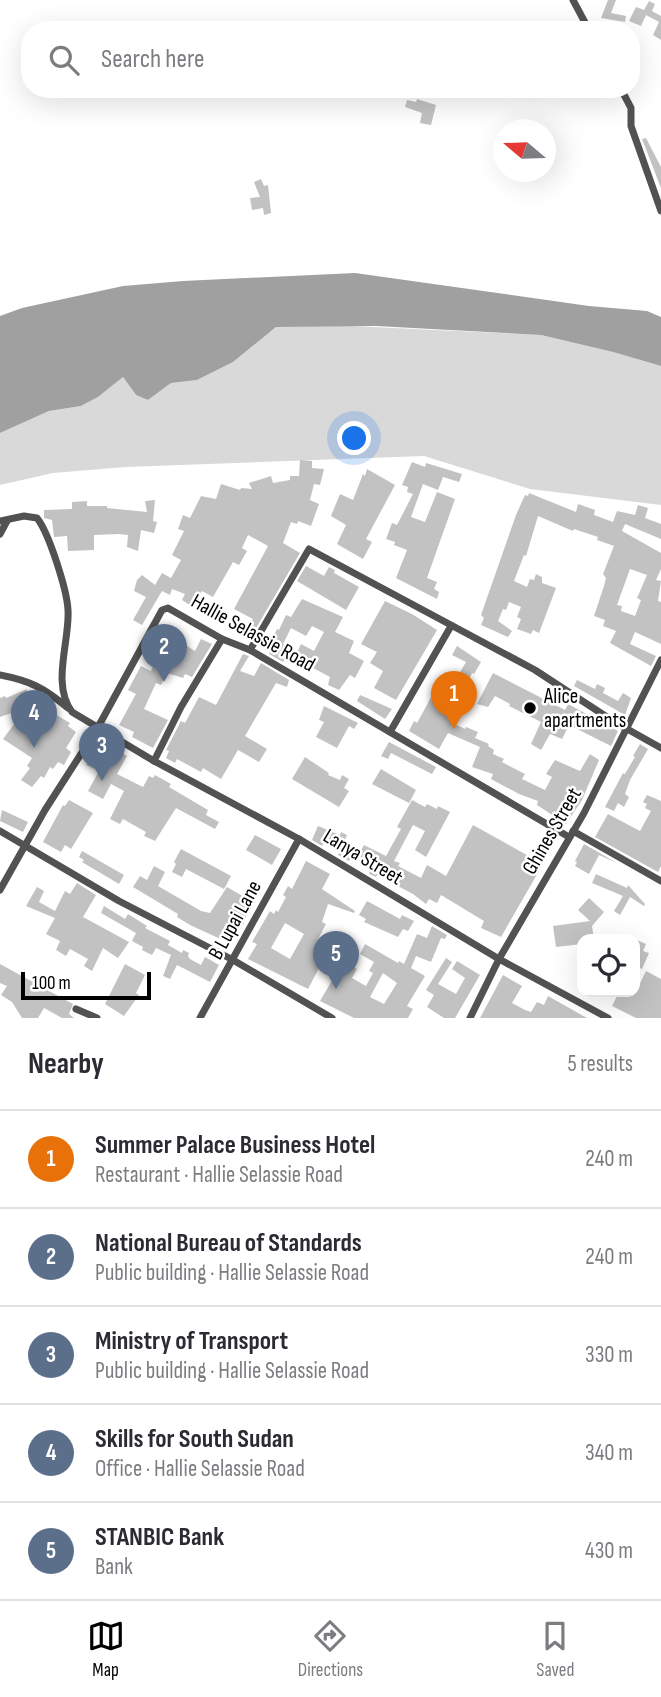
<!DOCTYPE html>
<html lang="en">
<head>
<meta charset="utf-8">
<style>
  :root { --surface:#fff; --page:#f2f2f3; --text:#2b2b33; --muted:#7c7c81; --line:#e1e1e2; --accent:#000 }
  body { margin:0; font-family:"Sofia Sans Condensed",sans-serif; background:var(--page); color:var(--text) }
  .controls { position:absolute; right:21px; bottom:21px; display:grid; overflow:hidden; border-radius:14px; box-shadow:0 7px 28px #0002 }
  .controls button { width:63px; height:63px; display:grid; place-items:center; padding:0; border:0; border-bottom:2px solid var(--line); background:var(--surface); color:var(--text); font:35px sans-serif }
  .compass { position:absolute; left:493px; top:119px; width:63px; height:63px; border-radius:50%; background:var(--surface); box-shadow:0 7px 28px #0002; rotate:289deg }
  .scale { position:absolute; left:21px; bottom:18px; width:130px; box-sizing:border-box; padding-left:7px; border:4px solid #000; border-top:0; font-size:19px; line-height:24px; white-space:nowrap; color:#000; -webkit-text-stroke:5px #fff; paint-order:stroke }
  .you { position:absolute; left:355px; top:439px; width:24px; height:24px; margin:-18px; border:5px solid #fff; border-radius:50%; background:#1a73e8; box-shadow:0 0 0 10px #1a73e833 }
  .badge { display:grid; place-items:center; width:46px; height:46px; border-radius:50%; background:var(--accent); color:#fff; font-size:23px; font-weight:700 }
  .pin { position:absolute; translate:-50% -58px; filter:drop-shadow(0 2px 4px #0008) }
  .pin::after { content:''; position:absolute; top:37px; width:24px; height:21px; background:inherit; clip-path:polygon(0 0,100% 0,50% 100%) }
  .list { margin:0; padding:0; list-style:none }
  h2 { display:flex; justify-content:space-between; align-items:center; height:91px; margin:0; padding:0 28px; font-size:30px }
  h2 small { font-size:23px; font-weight:400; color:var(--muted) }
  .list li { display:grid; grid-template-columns:46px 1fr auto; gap:21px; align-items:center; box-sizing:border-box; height:98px; padding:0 28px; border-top:2px solid var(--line) }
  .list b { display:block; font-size:26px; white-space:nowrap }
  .list p { margin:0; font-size:23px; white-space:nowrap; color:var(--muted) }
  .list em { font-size:23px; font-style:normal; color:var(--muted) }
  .icon { flex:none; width:38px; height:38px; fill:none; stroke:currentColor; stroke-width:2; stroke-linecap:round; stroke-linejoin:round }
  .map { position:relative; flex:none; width:661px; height:1018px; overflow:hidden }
  .search { position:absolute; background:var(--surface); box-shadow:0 7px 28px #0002; left:21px; right:21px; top:21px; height:77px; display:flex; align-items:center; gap:18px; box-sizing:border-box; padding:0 24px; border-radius:28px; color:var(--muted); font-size:26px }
  .sheet { height:581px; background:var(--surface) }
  nav { display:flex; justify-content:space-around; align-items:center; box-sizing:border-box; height:98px; border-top:2px solid var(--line); background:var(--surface); font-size:19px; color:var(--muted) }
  nav a { display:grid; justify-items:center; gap:4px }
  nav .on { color:var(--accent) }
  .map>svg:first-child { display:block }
  .green { fill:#d9d9d9 }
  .water { fill:#a0a0a0 }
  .building { fill:#c2c2c2; fill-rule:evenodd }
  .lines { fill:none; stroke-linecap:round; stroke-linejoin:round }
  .minor { stroke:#525252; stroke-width:7 }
  .poi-dot { fill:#000; stroke:#fff; stroke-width:2.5 }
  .labels { text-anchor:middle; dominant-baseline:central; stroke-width:5; stroke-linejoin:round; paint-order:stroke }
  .street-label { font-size:21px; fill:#000; stroke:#fff }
  .poi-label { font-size:21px; fill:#000; stroke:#fff; text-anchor:start }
</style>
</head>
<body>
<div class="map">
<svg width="661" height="1018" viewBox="0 0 661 1018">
  <rect width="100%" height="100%" fill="#fff"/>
  <!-- green -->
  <path class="green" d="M330,325L541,335L613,352L661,366V505L530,489L424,456L126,467L53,473L0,485V433L49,411L81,406L98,397L123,377L136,395L148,400L171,383L197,380L233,362L276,327Z"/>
  <!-- water -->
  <path class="water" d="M355,273L589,306L647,311L661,317V366L613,352L541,335L376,326L276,327L233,362L197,380L171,383L148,400L136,395L123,377L98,397L81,406L49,411L0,433V316L22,308L123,286L183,281Z"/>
  <!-- building -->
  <g class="building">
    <path d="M608,0H616L611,13L626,16L625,22L601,18Z"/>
    <path d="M649,1L655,4L652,11L661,16V40L653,35L659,22L646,15L641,26L629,21L636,7L644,10Z"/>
    <path d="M417,99L436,105L431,125L420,123L422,113L405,107L407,100L416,102Z"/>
    <path d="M646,138L661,167V188L642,139Z"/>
    <path d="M261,179L264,186L268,185L271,213L264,215L263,208L252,210L250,198L260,197L254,182Z"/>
    <path d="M300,460L312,461V468L324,469L320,485L314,484L310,500L319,504L311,526L298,521L297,524L291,522L283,543L300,553L255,630L249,626L253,619L234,609L268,546L248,535L242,548L247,551L239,565L233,562L213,597L202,591L193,607L182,600L185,594L172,589L170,595L162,591L142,625L133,620L146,597L134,591L137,580L142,575L155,585L162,573L171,578L181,560L172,555L184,531L178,529L183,515L190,518L201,496L216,499L221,484L240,490L241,488L252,489L249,483L271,476L273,483L290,480V476H299Z"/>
    <path d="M412,462L425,467L426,463L462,474L459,482L443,477L438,490L423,484L411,517L425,522L437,492L455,499L427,578L437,582L434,589L439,592L437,599L396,578L407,550L394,545L395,542L386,539L392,523L397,525L413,494L407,492L408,487L402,485Z"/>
    <path d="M367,469L395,485L366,539L372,542L363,559L337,544L346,525L331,516L340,494L353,500L363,474L365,476Z"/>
    <path d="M529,493L576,512L578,504L595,510L594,515L613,522L617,511L635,515L638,505L648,508L645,518L661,524V539L625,524L622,531L661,553V569L656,580L661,581L658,601L661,602V644L635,632L630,644L656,656L651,666L610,643L616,631L603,626L605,620L594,616L604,586L606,578L603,574L614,546L597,540L598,537L574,529L573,531L538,516L526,556L524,555L514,581L527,587L530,579L534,580L536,574L542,577V583L556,588L539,633L533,630L531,634L517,629L521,619L517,617L521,607L509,602L506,610L503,609L498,621L512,631L508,637L481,625L484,618L481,615L516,515L525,495L528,496ZM630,569L647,575L637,598L641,600L635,616L621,611L622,606L617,605Z"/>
    <path d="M155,500L153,521L157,522L154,533L141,530L138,551L127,547L128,535L119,534L94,535V550L68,551L67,536L54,537L52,520L44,518V510L72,509V502L87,501V506H107V508L147,512L145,501Z"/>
    <path d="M306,566L324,576L329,567L335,570L334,573L359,587L346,610L297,581Z"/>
    <path d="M302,599L343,617L335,632L354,641L349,653L364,661L355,678L350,675L339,690L328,685L330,677L315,669L301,663L299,667L284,660L283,662L269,654L276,640L273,638L277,629L279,630L286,615L291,617ZM312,626L324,632L314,651L301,644L296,655L283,649L285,646L283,644L291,628L306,636Z"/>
    <path d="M385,601L412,614L437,630L396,700L374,688L383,671L370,663L377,652L361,644Z"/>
    <path d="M172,637L195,651L201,639L212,644L192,677L185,674L183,678L167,673L161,685L156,683L144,709L168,720L153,748L132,737L134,732L119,725L136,694L128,690L141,666L151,671L157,657L149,652L156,643L162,645L165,640L169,642Z"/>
    <path d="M457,646L481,662L474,674L472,673L462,694L464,695L448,718L454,721L453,723L465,729L466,727L478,732L475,738L489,744L488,746L494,750L493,754L504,759L502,762L525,774L522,779L545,790L552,777L546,774L555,760L580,771L590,754L599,760L582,800L566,824L537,805L538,801L519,794L491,779L493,774L472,767L480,747L448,733L439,749L409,731L414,721L417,723L445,672L456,679L466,662L452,655Z"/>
    <path d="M243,654L249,656L240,671L254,676L261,663L289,680L287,687L276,683L245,736L267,749L259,762L238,750L221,779L203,768L201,772L177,759L175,763L166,758L169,751L166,750L181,721L185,723L199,697L216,705Z"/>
    <path d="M493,673L565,710L568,704L618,731L611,746L569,725L562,739L550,734L541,750L531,744L541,722L509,706L510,704L495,696L488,707L477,704Z"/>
    <path d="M577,680L595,689L597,684L605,688L603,693L618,701L623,693L631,698L625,715L574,686Z"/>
    <path d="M27,689L26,696L44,705L32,738L53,713L70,723L68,726L76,732L66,748L71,752L64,765L58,762L53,769L50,767L44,778L41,776L32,787L21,780L30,768L27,766L32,758L3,739L26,708L0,717V698L5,696L6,698Z"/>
    <path d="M360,695L392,709L385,719L357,701Z"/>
    <path d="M324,706L358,723L354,729L349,726L337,748L316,737L324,722L319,720Z"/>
    <path d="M389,742L436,767L432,774L391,753L388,759L381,756Z"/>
    <path d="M640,744L648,749L630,780L625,794L629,797L624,807L618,803L614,811L605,807L623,773L625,774L635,757L633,756Z"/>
    <path d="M112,747L127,756L117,774L143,787L149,776L153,778L155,775L171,784L169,787L208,810L206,815L219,822L215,829L176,808L155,841L144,836L146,832L123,819L120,824L110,819L124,791L111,784L103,799L88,791L99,771L86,765L92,753L105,760Z"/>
    <path d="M305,757L329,773L328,775L340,780L342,775L349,779L344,788L349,791L339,807L292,779Z"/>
    <path d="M381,769L416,790L409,803L372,784Z"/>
    <path d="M647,795L661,801V866L658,872L595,837L608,814L640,831L651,811L645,808L647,804L643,802Z"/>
    <path d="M69,800L93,813L71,849L65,845L61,852L43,842L63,805L65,806Z"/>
    <path d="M412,800L425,807L427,804L437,809L438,806L450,812L426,857L415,850L425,831L413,825L394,861L400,863L398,866L421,878L427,865L446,876L473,825L543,864L501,937L481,928L484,921L441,895L437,903L429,899L426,904L413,894L377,875L376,877L369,874L372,863L358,856L364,845L386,856L401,829L397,827Z"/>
    <path d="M2,810L28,822L23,832L0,821Z"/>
    <path d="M318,826L340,835L341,832L347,835L343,845L355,852L349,861L338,855L340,852L324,842L322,846L312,840Z"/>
    <path d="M255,835L281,849L272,865L246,850Z"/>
    <path d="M584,844L617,863L599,855L589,874L575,866L577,862L575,861Z"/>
    <path d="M181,849L231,876L224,889L186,869L182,877L172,872L176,864L174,862Z"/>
    <path d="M82,851L124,875L119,884L82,862L84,860L79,857Z"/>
    <path d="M306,861L330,874L322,889L355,911L354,913L328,904L322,922L326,924L316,943L338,952L335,956L357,969L352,978L366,986L373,973L369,971L374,962L360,954L365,944L398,963L399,961L404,964L417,934L427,938L432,926L447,935L445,939L441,938L431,962L416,956L411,968L425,976L407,1006L413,1009L408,1018H354L320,1001L334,977L319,968L308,989L248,959L257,944L252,942L270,911L274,914L276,910L278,912L286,897L283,895L288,886L292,889ZM285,923L304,934L290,959L271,948ZM383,973L397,983L384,1004L370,997Z"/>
    <path d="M154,866L165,872L158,886L201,911L210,913L227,887L251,901L243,925L236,922L227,942L190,925L177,917L178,914L133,887L140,876L147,880Z"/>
    <path d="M596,874L627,888L628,885L645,904L644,906L630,897L620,915L614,911L623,896L592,883Z"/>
    <path d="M77,883L96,895L83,917L129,942L118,958L103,948L92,971L84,966L88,959L70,949L66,956L56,950L60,941L46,934L55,918L26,906L37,887L44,891L39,902L55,911L65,891L70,894Z"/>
    <path d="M589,898L604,912L592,926L594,939H582V944L556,947L553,926L590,921L578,910Z"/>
    <path d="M367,901L400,919L402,915L414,921L408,931L403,929L398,937L364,922L366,919L359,915Z"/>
    <path d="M104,906L125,919L128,914L147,926L145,928L170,941L168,945L182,953L183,950L189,953L188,956L190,959L201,965L205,957L219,965L210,982L177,965L170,979L163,976L171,955L156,948L152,955L142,950L143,947L132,941L136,933L101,913Z"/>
    <path d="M637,940L646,944L643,951L649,953L642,969L635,966Z"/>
    <path d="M446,958L452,962L438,984L456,994L465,978L452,969L457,961L480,975L455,1018H444L427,1007L434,995L426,990Z"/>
    <path d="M0,964L73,1004L69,1014L74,1018H62L44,1008L38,1018H22L12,1002L1,995L7,986L0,983Z"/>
    <path d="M125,964L145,975L136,993L139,995L124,1016L105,1004Z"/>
    <path d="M646,971L661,979V1018H636L612,1006L619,992H636Z"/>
    <path d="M503,975L522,986L512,1003L525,1010L531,1012L537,1002L544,1005L548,996L587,1018H480Z"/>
  </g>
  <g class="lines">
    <!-- minor -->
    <g class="minor">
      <path d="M573,0L589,30"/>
      <path d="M621,89L631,108V126L661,211"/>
      <path d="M0,521L24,516L37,518C49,533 67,590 68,610C70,641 51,684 72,712L154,761L299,839L499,959L608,1018"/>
      <path d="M0,534L7,521"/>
      <path d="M250,650L309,549L535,670L613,721L661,748"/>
      <path d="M0,675C31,681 44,688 68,708"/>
      <path d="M390,732L451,626"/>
      <path d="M154,761L181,707L222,639"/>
      <path d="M0,831L119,901L233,960L332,1018"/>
      <path d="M573,831L661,881"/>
      <path d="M0,890L45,810L97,729L162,610L168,608L222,639L250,650L569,837"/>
      <path d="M76,1009L97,1018"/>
      <path d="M200,1018L299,839"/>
      <path d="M470,1018L499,959L584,813L661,660"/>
    </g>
  </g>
  <!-- markers -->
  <circle class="poi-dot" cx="530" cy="708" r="7"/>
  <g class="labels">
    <!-- street labels -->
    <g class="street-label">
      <text transform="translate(253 633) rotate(29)">Hallie Selassie Road</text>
      <text transform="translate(552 831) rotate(-60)">Ghines Street</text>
      <text transform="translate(363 857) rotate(31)">Lanya Street</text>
      <text transform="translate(235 920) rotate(-61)">B Lupai Lane</text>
    </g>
    <!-- poi labels -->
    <g class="poi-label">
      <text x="544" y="696">Alice<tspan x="544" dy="24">apartments</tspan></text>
    </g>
  </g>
</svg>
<div class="controls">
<button><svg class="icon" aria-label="locate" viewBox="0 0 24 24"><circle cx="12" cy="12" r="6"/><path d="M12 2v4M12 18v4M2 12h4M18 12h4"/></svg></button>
</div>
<svg class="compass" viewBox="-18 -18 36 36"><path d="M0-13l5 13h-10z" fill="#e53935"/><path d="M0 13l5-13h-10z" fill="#7c7c81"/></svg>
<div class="scale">100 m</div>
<div class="you"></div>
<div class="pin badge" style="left:454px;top:729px;background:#e8710a">1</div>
<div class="pin badge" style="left:164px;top:682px;background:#5c6f8a">2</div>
<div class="pin badge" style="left:102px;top:781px;background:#5c6f8a">3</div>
<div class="pin badge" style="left:34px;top:748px;background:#5c6f8a">4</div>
<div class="pin badge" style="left:336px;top:989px;background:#5c6f8a">5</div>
<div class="search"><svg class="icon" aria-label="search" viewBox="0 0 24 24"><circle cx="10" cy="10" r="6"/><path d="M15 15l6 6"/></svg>Search here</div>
</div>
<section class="sheet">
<h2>Nearby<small>5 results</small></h2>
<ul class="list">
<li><span class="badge" style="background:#e8710a">1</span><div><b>Summer Palace Business Hotel</b><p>Restaurant · Hallie Selassie Road</p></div><em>240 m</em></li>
<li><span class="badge" style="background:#5c6f8a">2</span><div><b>National Bureau of Standards</b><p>Public building · Hallie Selassie Road</p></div><em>240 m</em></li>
<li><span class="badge" style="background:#5c6f8a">3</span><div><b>Ministry of Transport</b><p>Public building · Hallie Selassie Road</p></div><em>330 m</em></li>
<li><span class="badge" style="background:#5c6f8a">4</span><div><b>Skills for South Sudan</b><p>Office · Hallie Selassie Road</p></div><em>340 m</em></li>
<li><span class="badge" style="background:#5c6f8a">5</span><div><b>STANBIC Bank</b><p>Bank</p></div><em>430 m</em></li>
</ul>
</section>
<nav>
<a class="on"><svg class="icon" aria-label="map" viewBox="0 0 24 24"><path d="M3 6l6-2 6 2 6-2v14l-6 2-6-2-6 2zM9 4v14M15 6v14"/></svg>Map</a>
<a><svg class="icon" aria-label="directions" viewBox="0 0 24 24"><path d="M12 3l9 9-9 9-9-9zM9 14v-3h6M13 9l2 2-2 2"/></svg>Directions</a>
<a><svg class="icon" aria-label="saved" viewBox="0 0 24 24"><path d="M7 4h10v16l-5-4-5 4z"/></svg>Saved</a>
</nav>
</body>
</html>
